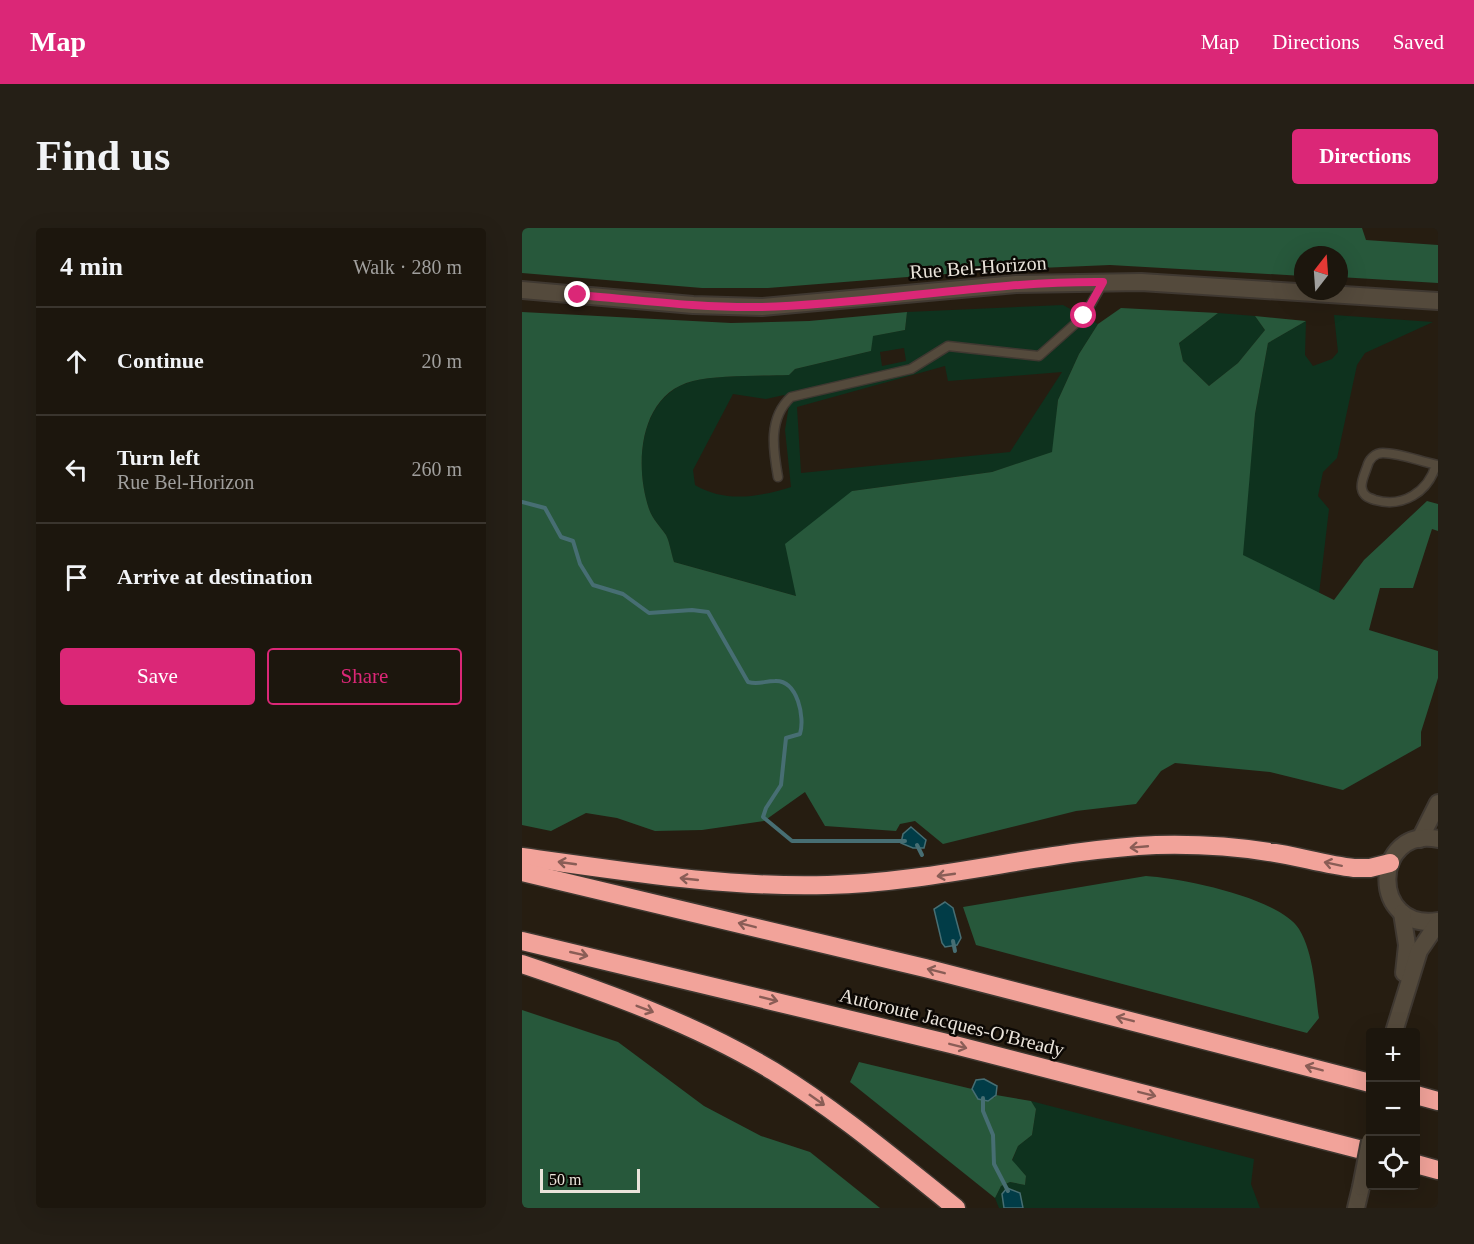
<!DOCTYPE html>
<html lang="en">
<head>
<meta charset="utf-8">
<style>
  :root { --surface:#1c160d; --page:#251f16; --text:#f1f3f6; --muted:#a09f9d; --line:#3a352e; --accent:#db2777 }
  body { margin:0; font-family:Georgia,serif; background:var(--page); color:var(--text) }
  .controls { position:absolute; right:18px; bottom:18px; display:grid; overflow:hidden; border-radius:6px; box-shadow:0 6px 24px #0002 }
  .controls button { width:54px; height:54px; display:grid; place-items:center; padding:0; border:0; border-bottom:2px solid var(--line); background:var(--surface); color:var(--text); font:30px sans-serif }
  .compass { position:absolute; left:772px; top:18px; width:54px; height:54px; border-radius:50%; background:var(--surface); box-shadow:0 6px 24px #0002; rotate:17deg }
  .scale { position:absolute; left:18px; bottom:15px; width:100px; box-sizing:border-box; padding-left:6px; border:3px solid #eae4db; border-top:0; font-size:16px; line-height:21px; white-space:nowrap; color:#eae4db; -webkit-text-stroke:4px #0c0804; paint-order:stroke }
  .stop { position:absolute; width:18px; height:18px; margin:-14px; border:4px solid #db2777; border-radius:50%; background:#fff }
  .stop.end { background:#db2777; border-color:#fff; box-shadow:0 2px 6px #0008 }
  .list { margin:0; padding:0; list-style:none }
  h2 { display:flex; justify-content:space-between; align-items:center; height:78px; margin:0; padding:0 24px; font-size:26px }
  h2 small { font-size:20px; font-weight:400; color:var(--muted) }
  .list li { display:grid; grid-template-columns:39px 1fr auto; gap:18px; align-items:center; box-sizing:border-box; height:108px; padding:0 24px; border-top:2px solid var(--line) }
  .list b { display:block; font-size:22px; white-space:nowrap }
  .list p { margin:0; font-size:20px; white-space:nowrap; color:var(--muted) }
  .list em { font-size:20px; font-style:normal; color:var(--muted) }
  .actions { display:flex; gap:12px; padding:18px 24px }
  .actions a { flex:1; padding:14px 0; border:2px solid var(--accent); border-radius:6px; text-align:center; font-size:21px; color:var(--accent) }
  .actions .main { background:var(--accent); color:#fff }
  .icon { flex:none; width:33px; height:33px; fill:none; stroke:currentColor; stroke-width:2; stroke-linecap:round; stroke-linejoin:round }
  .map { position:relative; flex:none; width:916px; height:980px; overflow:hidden; border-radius:6px }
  header { display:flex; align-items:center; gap:36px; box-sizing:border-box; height:84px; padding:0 30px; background:var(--accent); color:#fff }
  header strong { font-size:28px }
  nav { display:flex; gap:33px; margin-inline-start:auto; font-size:21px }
  .intro { display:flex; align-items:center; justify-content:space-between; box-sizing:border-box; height:144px; padding:0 36px }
  h1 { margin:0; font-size:42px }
  .button { padding:15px 27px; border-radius:6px; background:var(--accent); color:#fff; font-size:21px; font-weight:700 }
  main { display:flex; gap:36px; padding:0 36px }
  aside { flex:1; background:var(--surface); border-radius:6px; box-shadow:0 6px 24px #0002 }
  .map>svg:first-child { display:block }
  .green { fill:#0e321e; fill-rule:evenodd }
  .forest { fill:#27583b }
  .water { fill:#013c47; stroke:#476e73; stroke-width:1.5 }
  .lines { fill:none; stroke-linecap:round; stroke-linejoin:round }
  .stream { stroke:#476e73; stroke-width:4 }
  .service-casing { stroke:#3f3831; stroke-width:11 }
  .tertiary-casing { stroke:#3f3831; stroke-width:20 }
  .motorway-casing { stroke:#3f3831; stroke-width:21 }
  .service { stroke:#544a3c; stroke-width:8 }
  .tertiary { stroke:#544a3c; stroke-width:16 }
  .motorway { stroke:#f2a39a; stroke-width:18 }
  .tertiary-bridge-casing { stroke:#3f3831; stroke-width:20; stroke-linecap:butt }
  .tertiary-bridge { stroke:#544a3c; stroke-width:16 }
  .oneway { stroke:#8a5d56 }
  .route { stroke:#db2777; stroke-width:8 }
  .labels { text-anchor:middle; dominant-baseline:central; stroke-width:5; stroke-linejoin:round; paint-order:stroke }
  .street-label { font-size:20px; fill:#eae4db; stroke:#0c0804 }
</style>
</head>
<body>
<header>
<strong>Map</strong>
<nav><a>Map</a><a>Directions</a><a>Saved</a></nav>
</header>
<div class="intro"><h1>Find us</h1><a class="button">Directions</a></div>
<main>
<aside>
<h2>4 min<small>Walk · 280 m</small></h2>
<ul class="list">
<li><svg class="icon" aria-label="ahead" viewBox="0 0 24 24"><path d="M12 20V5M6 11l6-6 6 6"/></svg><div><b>Continue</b></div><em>20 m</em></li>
<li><svg class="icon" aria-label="left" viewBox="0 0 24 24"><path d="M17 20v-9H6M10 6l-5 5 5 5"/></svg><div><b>Turn left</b><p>Rue Bel-Horizon</p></div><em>260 m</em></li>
<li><svg class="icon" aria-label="arrive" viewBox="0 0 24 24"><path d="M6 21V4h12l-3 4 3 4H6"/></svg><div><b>Arrive at destination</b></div></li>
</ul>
<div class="actions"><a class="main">Save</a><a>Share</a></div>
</aside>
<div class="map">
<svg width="916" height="980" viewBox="0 0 916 980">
  <rect width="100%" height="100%" fill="#261d11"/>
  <!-- green -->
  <g class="green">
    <path d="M541,77L576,96L557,126L536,172L531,224L470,244L330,263L274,368L152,334C149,326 148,315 144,307C138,298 131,292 127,281C112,237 117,167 171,153C195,147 241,148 267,147L273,141L349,123L350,108L383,102L385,84ZM382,120L384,133L360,138L358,124ZM423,138L426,153L540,144L488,224L279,245L275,179ZM211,166L244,171L262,167L267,177L263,202L269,259C237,269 203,275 173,257L171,242Z"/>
    <path d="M696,85L733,88L743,102L716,135L687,158L661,133L657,115Z"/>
    <path d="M812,87L911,94L843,125L835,137L815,230L801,244L796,268L807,281L797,366L720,327L733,186L746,115L784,93L783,127L791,138L810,131L816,124Z"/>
    <path d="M509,873L732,931L729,956L738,980H501V977L480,966L482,980H477L473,970L479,958L488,954L503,957L504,948L490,933L496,918L510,907L514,881Z"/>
  </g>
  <!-- forest -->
  <g class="forest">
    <path d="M0,0H840L844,12L916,17V55L817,49V27H781V48L588,37L474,42L246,60H180L0,45Z"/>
    <path d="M599,80L696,85L657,115L661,133L687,158L716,135L743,102L733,88L784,93L746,115L733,186L721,327L812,372L842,332L905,273L916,276V303L910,301L891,360H858L847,402L916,423V450L899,504V518L821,562L748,544L653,535L639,543L614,576L554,583L421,616L393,593L378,596L374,603L303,598L283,564L242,593L180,602L133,603L95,590L64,585L29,603L0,597V84L209,95L287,93L385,84L383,102L351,108L349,123L273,141L267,147C241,148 195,147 171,153C117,166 112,237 127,281C131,292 138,298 144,307C148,315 149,325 152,334L274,368L263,316L330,263L470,244L530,224L536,172L557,126L576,96Z"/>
    <path d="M624,648C659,650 758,670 777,701C792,726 793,762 797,790L785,805L454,717L441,679Z"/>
    <path d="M0,782L96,814L182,878L239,908L288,924L358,980H0Z"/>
    <path d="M337,834L450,861L451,864L472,870L474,867L509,873L514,881L510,907L496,918L490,932L504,948L503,957L488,954L479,958L473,970L328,854Z"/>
  </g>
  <!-- water -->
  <g class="water">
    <path d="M389,599L404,612L402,620H391L379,615L381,606Z"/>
    <path d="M423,674L431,680L439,710L435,717L423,719L420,715L412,681Z"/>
    <path d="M462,851L475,858L474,867L466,873L456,871L450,861L454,852Z"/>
    <path d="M485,960L498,965L501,980H482L480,966Z"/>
  </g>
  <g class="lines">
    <!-- stream -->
    <g class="stream">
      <path d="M0,274L23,280L39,309L51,313L58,336L71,357L101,366L127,385L170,382L186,384L226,454C237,457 242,453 253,453C276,452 283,490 278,506L264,510L259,557L244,580L241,589L270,613H383"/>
      <path d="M395,617L400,627"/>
      <path d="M431,713L433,723"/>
      <path d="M461,870V883L471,907L472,936L486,963"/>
    </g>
    <defs>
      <g id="service">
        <path d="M914,237C906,264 881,280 853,272C847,270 841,268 840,261C838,255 843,245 845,239C847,231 853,225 861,225C879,225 899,234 916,237"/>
        <path d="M256,249C251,221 246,190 269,169L389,141L426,118L517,128L562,88L581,55"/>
      </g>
      <g id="tertiary">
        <path d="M0,62L171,77L240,79L494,56L619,54L916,73"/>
        <path d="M898,611L916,575"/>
        <path d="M916,611C849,598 848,704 916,693"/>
        <path d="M880,685L885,717L882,745"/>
        <path d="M872,804L897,723L916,695"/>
        <path d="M834,980L839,959"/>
      </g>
      <g id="motorway">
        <path d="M0,629C102,643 203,660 306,657C418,654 525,622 634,617C672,616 710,618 747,624C776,628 803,637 832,640H848L868,635"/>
        <path d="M0,644L403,740L848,855"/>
        <path d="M0,713L429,816L848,924"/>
        <path d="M0,736C86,765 173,796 251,843C316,883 375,933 434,980"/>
        <path d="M894,867L916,873"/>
        <path d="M894,936L916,942"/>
      </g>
    </defs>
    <!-- service casing -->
    <use href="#service" class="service-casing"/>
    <!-- tertiary casing -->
    <use href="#tertiary" class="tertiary-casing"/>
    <!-- motorway casing -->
    <use href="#motorway" class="motorway-casing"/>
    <!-- service -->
    <use href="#service" class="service"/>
    <!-- tertiary -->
    <use href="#tertiary" class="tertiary"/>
    <!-- motorway -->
    <use href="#motorway" class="motorway"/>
    <defs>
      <path id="tertiary-bridge" d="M839,959L848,913"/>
    </defs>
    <!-- tertiary-bridge casing -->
    <use href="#tertiary-bridge" class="tertiary-bridge-casing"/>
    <!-- tertiary-bridge -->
    <use href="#tertiary-bridge" class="tertiary-bridge"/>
  </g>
  <!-- one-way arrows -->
  <defs><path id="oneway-shaft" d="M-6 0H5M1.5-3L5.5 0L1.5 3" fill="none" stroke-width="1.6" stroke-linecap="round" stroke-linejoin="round" transform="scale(1.5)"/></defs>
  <g class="oneway">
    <use href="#oneway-shaft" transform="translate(617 619) rotate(175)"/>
    <use href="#oneway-shaft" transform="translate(45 635) rotate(-172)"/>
    <use href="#oneway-shaft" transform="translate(811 636) rotate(-168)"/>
    <use href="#oneway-shaft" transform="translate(424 647) rotate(172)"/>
    <use href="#oneway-shaft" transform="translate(167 651) rotate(-174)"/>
    <use href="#oneway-shaft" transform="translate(225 697) rotate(-166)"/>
    <use href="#oneway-shaft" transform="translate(57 726) rotate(13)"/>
    <use href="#oneway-shaft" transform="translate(414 743) rotate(-166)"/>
    <use href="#oneway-shaft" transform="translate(247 771) rotate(14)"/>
    <use href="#oneway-shaft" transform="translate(123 781) rotate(21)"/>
    <use href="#oneway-shaft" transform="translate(603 791) rotate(-166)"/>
    <use href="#oneway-shaft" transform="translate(436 818) rotate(14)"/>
    <use href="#oneway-shaft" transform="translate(792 840) rotate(-165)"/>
    <use href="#oneway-shaft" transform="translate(625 866) rotate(14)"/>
    <use href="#oneway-shaft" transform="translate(295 872) rotate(35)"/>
  </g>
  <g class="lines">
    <!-- route -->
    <path class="route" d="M56,67C117,72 178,80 239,79C353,76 466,53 581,54L562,88"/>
  </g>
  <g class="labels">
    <!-- street labels -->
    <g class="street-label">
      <text transform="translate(456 39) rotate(-4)">Rue Bel-Horizon</text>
      <text transform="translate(430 794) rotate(14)">Autoroute Jacques-O'Bready</text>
    </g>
  </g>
</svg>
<div class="controls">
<button>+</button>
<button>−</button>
<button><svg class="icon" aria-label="locate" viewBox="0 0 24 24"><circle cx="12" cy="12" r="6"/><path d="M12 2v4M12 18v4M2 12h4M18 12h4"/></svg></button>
</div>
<svg class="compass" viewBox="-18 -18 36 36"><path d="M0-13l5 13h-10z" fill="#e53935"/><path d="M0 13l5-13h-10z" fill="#a09f9d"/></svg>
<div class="scale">50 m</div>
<div class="stop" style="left:562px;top:88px"></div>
<div class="stop end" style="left:56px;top:67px"></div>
</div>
</main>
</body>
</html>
